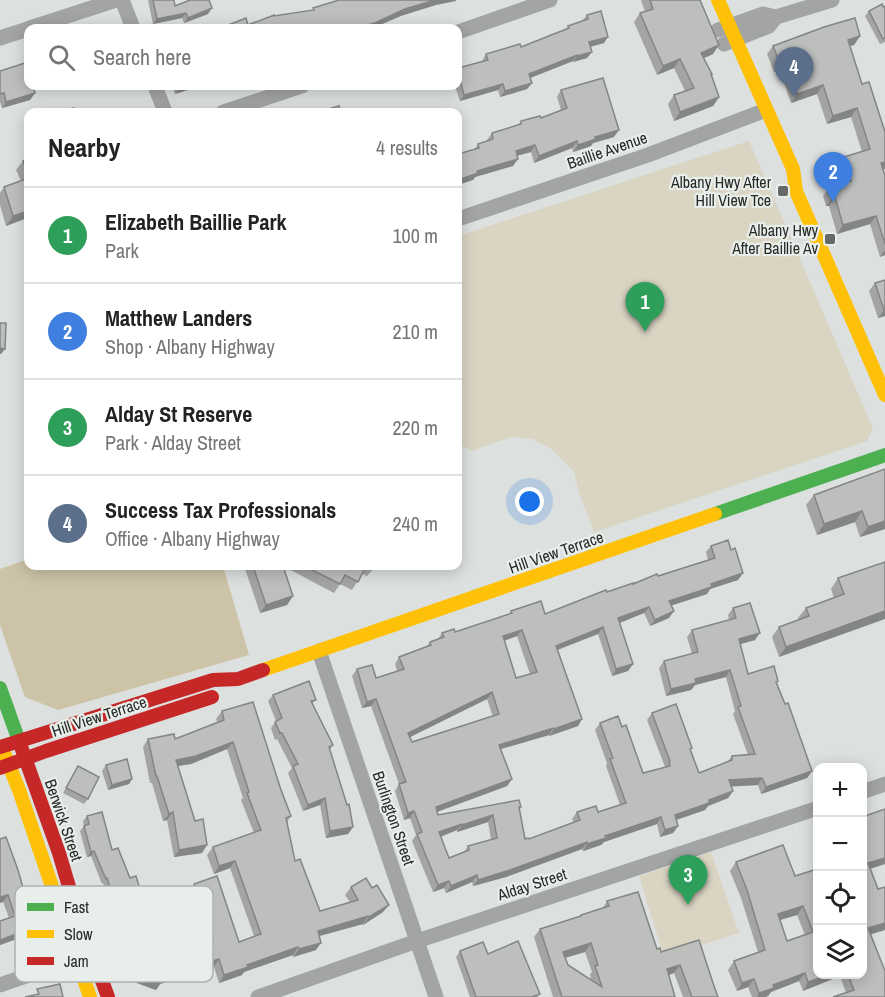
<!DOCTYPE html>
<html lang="en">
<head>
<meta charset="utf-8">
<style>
  :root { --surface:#fff; --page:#f6f6f6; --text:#222; --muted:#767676; --line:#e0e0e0; --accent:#1a73e8 }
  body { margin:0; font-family:"Archivo Narrow",sans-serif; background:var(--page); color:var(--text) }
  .controls { position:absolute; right:18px; bottom:18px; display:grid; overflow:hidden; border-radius:12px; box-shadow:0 3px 15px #0003 }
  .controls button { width:54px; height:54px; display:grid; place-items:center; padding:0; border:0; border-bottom:2px solid var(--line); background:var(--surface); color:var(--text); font:30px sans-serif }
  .you { position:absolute; left:530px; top:502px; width:21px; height:21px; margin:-15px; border:4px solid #fff; border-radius:50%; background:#1a73e8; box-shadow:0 0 0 9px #1a73e833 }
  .badge { display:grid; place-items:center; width:39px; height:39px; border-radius:50%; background:var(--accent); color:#fff; font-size:20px; font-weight:700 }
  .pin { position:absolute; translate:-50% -50px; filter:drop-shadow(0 2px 3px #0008) }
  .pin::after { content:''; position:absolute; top:32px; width:21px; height:18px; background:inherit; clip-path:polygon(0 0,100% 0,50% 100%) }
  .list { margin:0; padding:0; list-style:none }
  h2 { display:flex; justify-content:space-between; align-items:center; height:78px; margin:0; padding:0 24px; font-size:26px }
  h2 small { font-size:20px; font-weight:400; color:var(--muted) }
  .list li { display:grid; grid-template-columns:39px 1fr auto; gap:18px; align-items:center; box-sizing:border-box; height:96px; padding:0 24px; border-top:2px solid var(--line) }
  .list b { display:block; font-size:22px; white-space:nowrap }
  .list p { margin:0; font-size:20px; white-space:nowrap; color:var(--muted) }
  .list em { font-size:20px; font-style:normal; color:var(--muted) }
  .icon { flex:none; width:33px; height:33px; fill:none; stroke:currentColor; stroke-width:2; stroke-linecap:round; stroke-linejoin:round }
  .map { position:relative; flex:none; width:885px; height:997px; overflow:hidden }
  .search { position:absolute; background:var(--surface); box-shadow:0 3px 15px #0003; left:24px; top:24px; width:438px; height:66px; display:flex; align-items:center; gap:15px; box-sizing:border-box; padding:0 21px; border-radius:12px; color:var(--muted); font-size:22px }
  .panel { position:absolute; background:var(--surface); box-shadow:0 3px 15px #0003; left:24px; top:108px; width:438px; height:462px; border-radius:12px }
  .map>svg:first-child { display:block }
  .green { fill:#dad4c3 }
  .forest { fill:#cdc3a8 }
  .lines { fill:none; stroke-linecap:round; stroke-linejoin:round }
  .street { stroke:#a3a4a4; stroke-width:15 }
  .fast { stroke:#4caf50; stroke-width:14 }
  .slow { stroke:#ffc107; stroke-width:14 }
  .jam { stroke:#c62828; stroke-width:14 }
  .wall { fill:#a3a4a3; fill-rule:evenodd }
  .shaded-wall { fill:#848684 }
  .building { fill:#bdbfbd; stroke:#848684; stroke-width:1.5; fill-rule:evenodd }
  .poi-dot { fill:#666967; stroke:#e8eeea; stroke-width:2 }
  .labels { text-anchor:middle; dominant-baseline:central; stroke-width:4.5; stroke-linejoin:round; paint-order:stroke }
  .street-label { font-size:16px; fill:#272927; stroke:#e8eeea }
  .poi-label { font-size:16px; fill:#272927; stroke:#e8eeea; text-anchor:end }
  .key { fill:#e8eeea; stroke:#aeb3b0; stroke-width:1.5 }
  .key-label { font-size:16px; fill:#272927 }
</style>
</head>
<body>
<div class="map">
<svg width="885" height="997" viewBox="0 0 885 997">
  <rect width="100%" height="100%" fill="#dce0de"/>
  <!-- green -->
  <g class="green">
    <path d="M749,141L873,428L867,441L594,532L579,493L574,472L551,449L533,439L511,437L472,451L458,444V236Z"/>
    <path d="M711,852L739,933L664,957L639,876Z"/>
  </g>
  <!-- forest -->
  <path class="forest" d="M28,559V566H223L249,655L58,710L25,697L0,625V569Z"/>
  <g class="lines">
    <!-- street -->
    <g class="street">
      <path d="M122,0L133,28"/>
      <path d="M30,28L116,0"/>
      <path d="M718,30L763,14L776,17L832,0"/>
      <path d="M458,32L550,0"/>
      <path d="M0,38L28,29"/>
      <path d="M724,44L769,26L776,17"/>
      <path d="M155,86L165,112"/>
      <path d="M223,112L302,86"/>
      <path d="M458,219L648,155L766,110"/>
      <path d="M319,651L436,997"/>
      <path d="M862,792L885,784"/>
      <path d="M0,985L85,956"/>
      <path d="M258,997L417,941L818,808"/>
    </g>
    <!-- fast -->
    <g class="fast">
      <path d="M715,514L885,455"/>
      <path d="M0,688L19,741"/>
    </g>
    <!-- slow -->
    <g class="slow">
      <path d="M718,0L793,169L796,191L885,395"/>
      <path d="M263,670L715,514"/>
      <path d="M2,748L19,790L90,997"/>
    </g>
    <!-- jam -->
    <g class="jam">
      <path d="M19,741L59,853L75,907L108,997"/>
      <path d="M0,747L213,680L238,679L263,670"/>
      <path d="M0,768L46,751L212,697"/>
    </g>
  </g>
  <!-- wall -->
  <g class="wall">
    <path d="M148,0H174L175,6L208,14L184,23L182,18L153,24Z"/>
    <path d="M641,0H700L713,54L704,58L719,97L713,106L674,121L668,104L674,95L685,91L674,68L657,75L634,22L640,13L645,12Z"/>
    <path d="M883,7L885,42L880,44L865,16L869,11Z"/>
    <path d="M587,15L604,43L590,47L587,58L573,62V61L530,78L532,83L527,89L500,97L498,90L460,101L455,86H458V68L482,61L486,54L521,47L566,29L568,26L582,21Z"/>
    <path d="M860,36L854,45L850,46L885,176V255L880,257L870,224L837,234L829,206H826L823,196L829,188L843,183L838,166L844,157L862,152L851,117L827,124L817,94L791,103L780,70L774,72L767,54L773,46Z"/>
    <path d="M0,71L35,93L30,100L2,108L0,102Z"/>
    <path d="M172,86H200L175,94Z"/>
    <path d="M561,90L614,137L593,143L591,146L573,152L572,148L534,163L531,152L517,156L513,166L475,177L473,180L474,150L478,144L487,141V140L492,133L518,125L521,121L541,118L561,110L557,97Z"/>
    <path d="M28,159V222L27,218L6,226L0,205V193L4,187L21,181L16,170L23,161Z"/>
    <path d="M885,280V316L878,318L869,291L875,283Z"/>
    <path d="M885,469V529L860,537L855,522L817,535L806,505L814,495Z"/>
    <path d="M711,546L731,550L743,573L738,580L710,589L707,594L671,605L669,618L650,626L644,613L620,623L633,664L628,671L612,676L598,634L558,650L582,719L578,726L549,736V735L501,749L512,779L507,786L437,812L438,815L519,809L525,839H529L574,822L572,819L577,812H598L620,805L606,766L607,763L595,730L600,723L622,727L643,773L665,767L647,720L652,713L691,750L699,773L728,761L732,756L748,755L733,714L735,711L726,677L695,685L691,690L666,696L659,668L664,661L692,654L687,637L692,630L729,620L728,615L733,608L755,640L740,644L748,674L778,681L777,683L812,771L807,778L761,794L758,785L731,786L733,791L728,798L708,806L705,810L676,820L678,826L673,833L660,837L657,824L604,842L601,845L583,851L582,849L506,877L473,886L472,882L446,893L444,888L433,892L412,841L416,835L410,818L404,820L395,791L399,784L371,706L362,708L352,676L357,669L376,678L397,671L395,664L399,657L426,647L430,642L438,639L442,633L455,632L509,614L511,611L545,614L607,592L708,560L706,552ZM517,636L530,674L516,678L504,641ZM487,699L493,717L412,742L410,737ZM488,822L491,839L468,846L464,852L449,858L441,837L457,830V832Z"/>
    <path d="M885,562L779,657L772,637L779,627L799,620L798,618L806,608L834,598L831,589L838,578Z"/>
    <path d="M244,566H376L367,576L362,574L352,590L340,584L334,593L283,566L293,596L287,605L260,613Z"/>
    <path d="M273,695L316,700L312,704L333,745L330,750L353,827L348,834L326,838L320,805L303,811L288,773L292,768L277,739L275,740L271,728L276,721L268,701Z"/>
    <path d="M222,711L280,787L291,816L287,822L295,861L320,911L350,902L345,895L351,887L383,912L363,925V924L319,936L316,950L293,957V955L244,972L242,975L219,983L214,967L160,984L156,990L134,982L139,964L145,956L165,963V961L170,953L206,942L189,891L194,884L239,942L254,936L230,868L214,874L207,855L213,847L254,833L241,800L243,798L227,749L191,764L178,766L202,853L174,857L167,820L163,821L152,783H150L143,747L148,739H175L217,722L216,719Z"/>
    <path d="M106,765L132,779L129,784L108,790L102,771Z"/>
    <path d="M78,766L88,799L84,804L63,793Z"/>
    <path d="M885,809V865V864L870,869L878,889L885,887V930L870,934L885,997L846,993L840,976L803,991L799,981L771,992L768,996L765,997H752L748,987L737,991L728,970L734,961L758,952L741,898L730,871L736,862L795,876L814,870L818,975H862V817ZM797,915L805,935L787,941L780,920Z"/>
    <path d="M87,816L112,850L140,907L138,908L142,939L121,946L113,924L115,922L103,883L102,884L91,856L87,857L80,831L84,826L83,821Z"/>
    <path d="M818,835V849L814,840Z"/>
    <path d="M0,839L28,905L46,923L41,930L0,945V921L9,918L3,902L0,903Z"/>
    <path d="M607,901L657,949L713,983L718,997H683L674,973L668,975L675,997H553L534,937L540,929L580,917L581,915L603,908ZM585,952L592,972L590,974L591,981L568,965L565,958Z"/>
    <path d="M460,951L488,954L539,997H470L456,957Z"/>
  </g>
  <!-- shaded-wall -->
  <g class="shaded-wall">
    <path d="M435,0H456V1L436,5L401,16L373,28H356L405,9Z"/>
    <path d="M212,8L208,14L184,23L188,18Z"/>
    <path d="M186,13L182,18L153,24L157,19Z"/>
    <path d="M860,36L854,45L842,48L848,40Z"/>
    <path d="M608,37L604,43L585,48L589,42Z"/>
    <path d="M719,45L713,54L695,62L701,53Z"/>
    <path d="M592,52L587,58L573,62L577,56Z"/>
    <path d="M577,55L573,61L525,80L529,74Z"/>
    <path d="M680,59L674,68L657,75L663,66Z"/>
    <path d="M786,61L780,70L774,72L780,63Z"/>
    <path d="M532,83L527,89L500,97L505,91Z"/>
    <path d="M503,84L498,90L460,101L464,95Z"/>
    <path d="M823,85L817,94L791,103L797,94Z"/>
    <path d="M185,86H200L175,94L180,87Z"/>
    <path d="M35,93L30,100L2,108L6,102Z"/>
    <path d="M719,97L713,106L674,121L680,112Z"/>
    <path d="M857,108L851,117L827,124L833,116Z"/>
    <path d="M619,130L614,137L593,143L591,146L573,152L578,145L595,137Z"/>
    <path d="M577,141L572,148L534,163L539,156Z"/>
    <path d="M535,145L531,152L511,157L516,151Z"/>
    <path d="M518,159L513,166L475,177L473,180L458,185V180L477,171Z"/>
    <path d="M885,162V169L875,172L881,163Z"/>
    <path d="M835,197L829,206H826L832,198Z"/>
    <path d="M28,211V217L27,218L6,226L13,216Z"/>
    <path d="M876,216L870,224L837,234L843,225Z"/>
    <path d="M885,250V255L880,257Z"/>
    <path d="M884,310H885V316L878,318Z"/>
    <path d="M0,348L5,349L1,354H0Z"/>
    <path d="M862,511L855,522L817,535L824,524Z"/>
    <path d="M885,521V529L860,537L868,527Z"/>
    <path d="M743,573L738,580L710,589L707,594L664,608L669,601L711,584Z"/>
    <path d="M293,596L287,605L260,613L266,605Z"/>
    <path d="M649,607L644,613L614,625L618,618Z"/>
    <path d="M674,611L669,618L650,626L655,620Z"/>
    <path d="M885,611V619L779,657L786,647Z"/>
    <path d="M603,627L598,634L551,652L556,646Z"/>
    <path d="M522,630L517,636L498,643L503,636Z"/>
    <path d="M760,633L755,640L734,646L739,639Z"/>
    <path d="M633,664L628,671L612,676L616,669Z"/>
    <path d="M730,670L726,677L695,685L691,690L666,696L671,689L695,679Z"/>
    <path d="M492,692L487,699L404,740L408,733Z"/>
    <path d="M376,699L371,706L362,708L367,702Z"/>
    <path d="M582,719L578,726L549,736L554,729Z"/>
    <path d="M553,728L549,735L494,751L499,745Z"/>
    <path d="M233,742L227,749L191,764L170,767L176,760Z"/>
    <path d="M812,771L807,778L761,794L766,787Z"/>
    <path d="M762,778L758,785L724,787L729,780Z"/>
    <path d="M132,779L129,784L108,790L112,785Z"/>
    <path d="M512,779L507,786L431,814L436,807Z"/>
    <path d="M733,791L728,798L708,806L705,810L670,822L675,815Z"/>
    <path d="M325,798L320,805L303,811L308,805Z"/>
    <path d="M414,811L410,818L404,820L408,813Z"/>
    <path d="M173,812L167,820L163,821L169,814Z"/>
    <path d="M493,815L488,822L457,832L462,825Z"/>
    <path d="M661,817L657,824L604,842L601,845L583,851L587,844L605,836Z"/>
    <path d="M462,824L457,830L434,839L439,832Z"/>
    <path d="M678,826L673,833L660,837L665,830Z"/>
    <path d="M353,827L348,834L326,838L330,831Z"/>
    <path d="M587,842L582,849L506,877L473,886L478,880Z"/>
    <path d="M207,845L202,853L174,857L179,850Z"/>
    <path d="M94,851L91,856L87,857L91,852Z"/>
    <path d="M885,858V864L862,871L868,863Z"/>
    <path d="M235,861L230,868L214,874L219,866Z"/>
    <path d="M477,875L472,882L446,893L451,886Z"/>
    <path d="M449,881L444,888L433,892L438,885Z"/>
    <path d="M8,895L3,902L0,903V897Z"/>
    <path d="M144,902L140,907L132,910L136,904Z"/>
    <path d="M389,905L383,912L363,925L369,917Z"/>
    <path d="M803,906L797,915L773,922L778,914Z"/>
    <path d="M368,916L363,924L312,938L318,931Z"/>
    <path d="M46,923L41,930L0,945V940Z"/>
    <path d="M885,923V930L862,937L868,928Z"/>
    <path d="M146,933L142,939L121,946L125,940Z"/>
    <path d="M321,943L316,950L293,957L299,949Z"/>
    <path d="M591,943L585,952L557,960L563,952Z"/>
    <path d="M298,947L293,955L244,972L242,975L219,983L224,975L247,965Z"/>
    <path d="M219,959L214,967L160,984L156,990L134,982L139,975L163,977Z"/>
    <path d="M680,965L674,973L661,978L667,969Z"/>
    <path d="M805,973L799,981L771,992L768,996L765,997H757L759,993L773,985Z"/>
    <path d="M829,975H841L840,976L803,991L808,982Z"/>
    <path d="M754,979L748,987L737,991L742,983Z"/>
  </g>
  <!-- building -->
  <g class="building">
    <path d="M153,0H174L175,6L190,0H209L212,8L188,18L186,13L157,19Z"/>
    <path d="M339,0H435L405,9L375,23L356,28H224L223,27L246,18L248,25L274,15V16L314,10L313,8Z"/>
    <path d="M650,0H700L719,45L701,53L712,74H711L719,97L680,112L674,95L694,88L680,59L663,66L640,13L653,9Z"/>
    <path d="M882,4L883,7L885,6V38L883,39L869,11Z"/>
    <path d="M601,11L608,37L589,42L592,52L577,56V55L529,74L532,83L505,91L503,84L464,95L458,72V68L488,60L486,54L520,44L521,47L569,28L568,26L588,19L587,15Z"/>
    <path d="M855,18L860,36L848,40L862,84L869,82L885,132V162L881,163L885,176V244L876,216L843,225L835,197L832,198L829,188L851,181L844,157L870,149L857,108L833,116L823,85L797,94L786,61L780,63L773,46L824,27Z"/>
    <path d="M25,63L28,73V86H33L35,93L6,102L4,93L0,94V71Z"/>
    <path d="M603,78L619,130L595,137L596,139L578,145L577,141L539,156L535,145L516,151L518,159L477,171L478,173L458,180V154L479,148L478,144L493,139L492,133L521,124V121L540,116L541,118L567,108L561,90Z"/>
    <path d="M339,106L341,112H318Z"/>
    <path d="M74,108L76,112H61Z"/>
    <path d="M28,159V175L23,161Z"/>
    <path d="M28,178V211L13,216L4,187Z"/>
    <path d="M885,280V310H884L875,283Z"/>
    <path d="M0,323H6L5,349L0,348Z"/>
    <path d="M885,469V521L868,527L862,511L824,524L814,495Z"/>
    <path d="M728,540L731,550L735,548L743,573L711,584L712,587L669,601L674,611L655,620L649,607L618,618L633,664L616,669L603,627L556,646L582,719L554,729L553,728L499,745L512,779L436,807L438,815L519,800L521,807H519L525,839L528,838L529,839L580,820L577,812L596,806L598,812L626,803L610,759L613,758L600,723L618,716L622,727L626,725L643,773L670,766L669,762L670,761L652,713L676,704L692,748L690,749L699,773L732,760V756L755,754L738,707L741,706L730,670L695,679L696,683L671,689L664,661L698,652L692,630L736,618L733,608L750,603L760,633L739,639L748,674L774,666L778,681L776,682L785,704L788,703L812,771L766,787L762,778L729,780L733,791L709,800V803L675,815L678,826L665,830L661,817L605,836L606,838L587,844V842L510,870L478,880L477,875L451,886L449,881L438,885L417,834L422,832L414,811L408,813L399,784L406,782L376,699L367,702L357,669L372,665L376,678L404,669L399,657L431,645L430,642L444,637L442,633L454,629L455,632L512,613L511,611L541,601L545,614L606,590L607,592L633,583V584L657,574L658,576L715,558L711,546ZM522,630L537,672L516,678L503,636ZM492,692L499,714L412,742L408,733ZM493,815L497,838L468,846L469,850L449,858L439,832L462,824V825Z"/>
    <path d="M885,562V611L786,647L779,627L809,616L806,608L844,594L838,578Z"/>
    <path d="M253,566H283L293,596L266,605Z"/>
    <path d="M304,566H366L358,582L345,575L340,584Z"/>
    <path d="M309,681L316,700L311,701L333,745L329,747L347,805L349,804L353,827L330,831L325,798L308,805L293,766L298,764L282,733H280L275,722L282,718L273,695Z"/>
    <path d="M253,702L280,787L291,816L286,818L295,861L300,859L320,911L358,900L351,887L366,878L372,888L377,885L389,905L369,917L368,916L318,931L321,943L299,949L298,947L247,965L248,967L224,975L219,959L163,977L162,982L139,975L145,956L174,966L170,953L213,940L194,884L217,876L239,942L261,934L235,861L219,866L213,847L261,830L247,793L249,792L233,742L196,756L176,760L195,821L203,819L207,845L179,850L173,812L169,814L157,776H156L148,739L174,734L175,739L224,720L222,711Z"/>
    <path d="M127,759L132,779L112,785L106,765Z"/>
    <path d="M78,766L99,777L88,799L66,788Z"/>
    <path d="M885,809V858L868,863L878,889L885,887V923L868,928L885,971V997H833L854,990L848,975H862V817Z"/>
    <path d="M102,812L112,850L118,848L130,878L136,876L144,902L136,904L146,933L125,940L117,918H119L107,878L106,879L94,851L91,852L84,826L89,824L87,816Z"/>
    <path d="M6,837L18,870L28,905L38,901L46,923L0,940V921L15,916L8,895L0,897V839Z"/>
    <path d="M783,845L795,876L814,870L818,881V975H829L808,982L805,973L773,985L774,988L759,993L754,979L742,983L734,961L765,950L747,890L736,862ZM803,906L813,932L787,941L778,914Z"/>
    <path d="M638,892L657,949L660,948L661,952L699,940L713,983L718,997H692L680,965L667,969L675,997H562L540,929L581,916V915L609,906L607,901ZM591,943L598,965L595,966L602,987L568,965L563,952Z"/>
    <path d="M518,941L540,994L532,997H476L460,951L483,942L488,954Z"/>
    <path d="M60,984L63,997H25L39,994L37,989Z"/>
  </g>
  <!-- markers -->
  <g class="poi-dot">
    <rect x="777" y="185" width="12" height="12" rx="3"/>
    <rect x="824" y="233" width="12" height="12" rx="3"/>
  </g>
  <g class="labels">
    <!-- street labels -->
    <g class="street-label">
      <text transform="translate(607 150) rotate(-19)">Baillie Avenue</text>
      <text transform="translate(556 552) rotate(-19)">Hill View Terrace</text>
      <text transform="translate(99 716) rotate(-18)">Hill View Terrace</text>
      <text transform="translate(394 818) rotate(71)">Burlington Street</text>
      <text transform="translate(64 820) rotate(71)">Berwick Street</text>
      <text transform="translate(532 884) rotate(-18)">Alday Street</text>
    </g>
    <!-- poi labels -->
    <g class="poi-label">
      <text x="771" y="182">Albany Hwy After<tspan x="771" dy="18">Hill View Tce</tspan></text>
      <text x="818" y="230">Albany Hwy<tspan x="818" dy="18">After Baillie Av</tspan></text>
    </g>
  </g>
  <!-- legend -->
  <rect x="15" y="886" width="198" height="96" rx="9" class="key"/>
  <rect x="27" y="903" width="27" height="8" fill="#4caf50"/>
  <rect x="27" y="930" width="27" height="8" fill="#ffc107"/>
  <rect x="27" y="957" width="27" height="8" fill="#c62828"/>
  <g class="key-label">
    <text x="64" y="913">Fast</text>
    <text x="64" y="940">Slow</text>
    <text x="64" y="967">Jam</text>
  </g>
</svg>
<div class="controls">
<button>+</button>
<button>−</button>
<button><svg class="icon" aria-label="locate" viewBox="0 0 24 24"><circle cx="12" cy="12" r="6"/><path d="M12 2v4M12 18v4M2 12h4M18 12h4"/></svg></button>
<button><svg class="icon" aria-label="layers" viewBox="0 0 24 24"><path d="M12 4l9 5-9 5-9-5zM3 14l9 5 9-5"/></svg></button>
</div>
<div class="you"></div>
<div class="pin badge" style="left:645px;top:332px;background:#2e9e5b">1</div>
<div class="pin badge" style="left:833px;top:202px;background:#3f7fe0">2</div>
<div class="pin badge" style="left:688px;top:905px;background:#2e9e5b">3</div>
<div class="pin badge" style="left:794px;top:97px;background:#5c6f8a">4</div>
<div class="search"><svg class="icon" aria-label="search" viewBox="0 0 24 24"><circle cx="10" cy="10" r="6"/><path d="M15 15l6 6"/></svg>Search here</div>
<section class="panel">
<h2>Nearby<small>4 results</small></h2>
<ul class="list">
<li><span class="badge" style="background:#2e9e5b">1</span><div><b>Elizabeth Baillie Park</b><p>Park</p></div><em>100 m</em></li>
<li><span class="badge" style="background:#3f7fe0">2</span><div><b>Matthew Landers</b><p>Shop · Albany Highway</p></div><em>210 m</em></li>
<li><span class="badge" style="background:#2e9e5b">3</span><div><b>Alday St Reserve</b><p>Park · Alday Street</p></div><em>220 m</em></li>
<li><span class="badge" style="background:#5c6f8a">4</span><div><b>Success Tax Professionals</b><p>Office · Albany Highway</p></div><em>240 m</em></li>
</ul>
</section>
</div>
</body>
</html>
